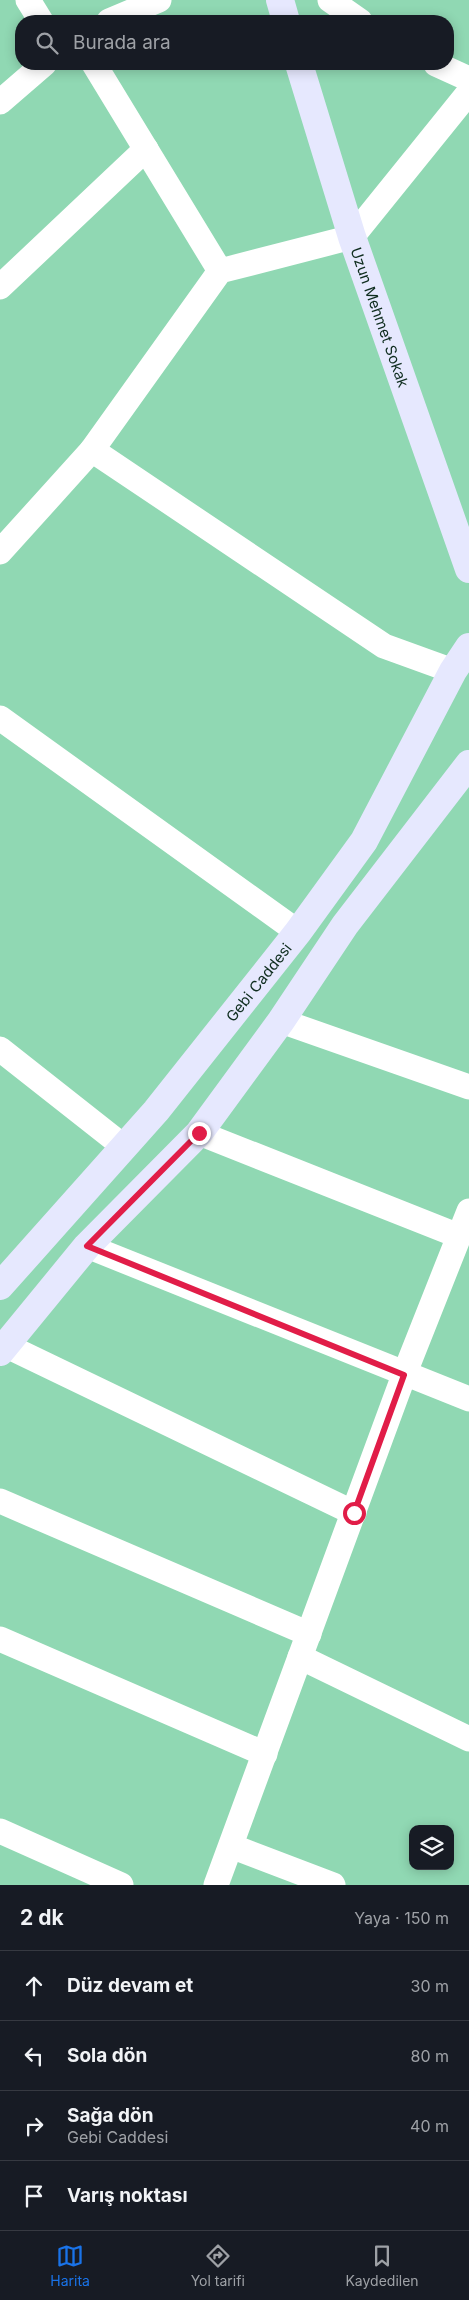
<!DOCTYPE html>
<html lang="tr">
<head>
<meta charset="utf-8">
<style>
  :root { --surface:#171b24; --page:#20242c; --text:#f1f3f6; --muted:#9ea1a6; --line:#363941; --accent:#1a73e8 }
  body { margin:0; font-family:Inter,sans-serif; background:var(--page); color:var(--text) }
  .controls { position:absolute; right:15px; bottom:15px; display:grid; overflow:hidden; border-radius:10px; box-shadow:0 2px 12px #0003 }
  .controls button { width:45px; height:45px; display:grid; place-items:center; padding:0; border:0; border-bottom:1px solid var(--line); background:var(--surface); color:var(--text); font:25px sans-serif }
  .stop { position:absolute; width:15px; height:15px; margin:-11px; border:4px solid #e11d48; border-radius:50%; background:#fff }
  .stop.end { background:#e11d48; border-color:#fff; box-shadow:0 1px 5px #0008 }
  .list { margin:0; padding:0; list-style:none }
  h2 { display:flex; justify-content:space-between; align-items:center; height:65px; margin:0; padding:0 20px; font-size:21px }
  h2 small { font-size:16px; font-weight:400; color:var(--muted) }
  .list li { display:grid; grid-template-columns:32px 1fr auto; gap:15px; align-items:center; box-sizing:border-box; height:70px; padding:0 20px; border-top:1px solid var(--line) }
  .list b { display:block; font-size:19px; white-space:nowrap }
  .list p { margin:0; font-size:16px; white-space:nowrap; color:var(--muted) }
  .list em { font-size:16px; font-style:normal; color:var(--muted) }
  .icon { flex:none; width:28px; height:28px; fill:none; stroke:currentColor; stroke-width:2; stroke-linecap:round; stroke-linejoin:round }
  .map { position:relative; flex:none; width:469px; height:1885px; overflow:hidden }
  .search { position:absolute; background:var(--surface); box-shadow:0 2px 12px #0003; left:15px; right:15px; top:15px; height:55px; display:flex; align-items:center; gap:12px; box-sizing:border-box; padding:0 18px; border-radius:20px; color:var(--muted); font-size:19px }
  .sheet { height:345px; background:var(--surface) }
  nav { display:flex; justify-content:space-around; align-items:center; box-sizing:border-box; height:70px; border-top:1px solid var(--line); background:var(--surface); font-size:14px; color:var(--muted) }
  nav a { display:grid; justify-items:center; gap:2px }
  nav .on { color:var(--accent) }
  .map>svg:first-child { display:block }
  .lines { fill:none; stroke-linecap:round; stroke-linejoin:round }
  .street { stroke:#fff; stroke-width:25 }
  .secondary { stroke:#e6e8fe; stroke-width:28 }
  .route { stroke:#e11d48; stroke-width:6 }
  .labels { text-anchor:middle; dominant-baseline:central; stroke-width:4.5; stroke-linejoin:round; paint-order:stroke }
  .street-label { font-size:15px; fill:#0f2d1f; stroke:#90d8b3 }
</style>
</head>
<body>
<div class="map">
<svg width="469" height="1885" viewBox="0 0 469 1885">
  <rect width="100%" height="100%" fill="#90d8b3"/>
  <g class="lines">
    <!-- street -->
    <g class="street">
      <path d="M28,0L41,21"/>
      <path d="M330,0L360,21"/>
      <path d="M109,21L159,0"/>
      <path d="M94,64L220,271"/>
      <path d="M436,64L469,79"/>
      <path d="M0,102L44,64"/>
      <path d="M0,287L146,149"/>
      <path d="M92,450L220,271L352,237L469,92"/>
      <path d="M0,552L92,450L384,646L453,671"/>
      <path d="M0,718L298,932"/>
      <path d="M281,1021L469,1087"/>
      <path d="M0,1049L123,1146"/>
      <path d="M199,1133L459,1236"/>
      <path d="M87,1246L469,1399"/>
      <path d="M5,1345L354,1513"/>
      <path d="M0,1501L309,1634"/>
      <path d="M0,1639L265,1754"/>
      <path d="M300,1657L469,1739"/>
      <path d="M0,1831L121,1885"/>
      <path d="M231,1846L333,1885"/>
      <path d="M216,1885L404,1375L469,1211"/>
    </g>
    <!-- secondary -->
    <g class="secondary">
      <path d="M280,0L286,21"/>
      <path id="s1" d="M299,64L352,237L469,569"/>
      <path id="s2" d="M0,1286L156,1111L298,932L364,841L453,671L469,647"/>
      <path d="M0,1352L87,1246L199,1133L281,1021L345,925L469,764"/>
    </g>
  </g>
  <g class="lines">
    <!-- route -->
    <path class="route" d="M199,1133L87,1246L404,1375L354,1513"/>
  </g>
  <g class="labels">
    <!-- street labels -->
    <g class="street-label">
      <text stroke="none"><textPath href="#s1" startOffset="266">Uzun Mehmet Sokak</textPath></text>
      <text stroke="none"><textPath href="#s2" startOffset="399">Gebi Caddesi</textPath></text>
    </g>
  </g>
</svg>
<div class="controls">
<button><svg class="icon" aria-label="layers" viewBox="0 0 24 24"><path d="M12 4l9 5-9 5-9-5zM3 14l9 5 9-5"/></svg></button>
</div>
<div class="stop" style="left:354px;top:1513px"></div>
<div class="stop end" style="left:199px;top:1133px"></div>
<div class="search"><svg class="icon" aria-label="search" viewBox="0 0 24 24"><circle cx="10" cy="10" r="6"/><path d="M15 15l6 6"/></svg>Burada ara</div>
</div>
<section class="sheet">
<h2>2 dk<small>Yaya · 150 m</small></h2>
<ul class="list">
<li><svg class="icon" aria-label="ahead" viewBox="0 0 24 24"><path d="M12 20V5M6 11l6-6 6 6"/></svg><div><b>Düz devam et</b></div><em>30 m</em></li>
<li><svg class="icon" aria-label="left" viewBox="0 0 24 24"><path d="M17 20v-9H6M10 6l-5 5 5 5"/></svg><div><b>Sola dön</b></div><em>80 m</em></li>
<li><svg class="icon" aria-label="right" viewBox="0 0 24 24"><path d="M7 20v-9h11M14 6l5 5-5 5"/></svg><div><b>Sağa dön</b><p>Gebi Caddesi</p></div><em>40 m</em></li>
<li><svg class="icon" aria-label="arrive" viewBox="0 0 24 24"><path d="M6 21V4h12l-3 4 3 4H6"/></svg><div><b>Varış noktası</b></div></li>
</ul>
</section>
<nav>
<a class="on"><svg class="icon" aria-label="map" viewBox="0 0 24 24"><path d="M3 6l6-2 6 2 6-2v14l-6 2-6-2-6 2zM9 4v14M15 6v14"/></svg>Harita</a>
<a><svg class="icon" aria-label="directions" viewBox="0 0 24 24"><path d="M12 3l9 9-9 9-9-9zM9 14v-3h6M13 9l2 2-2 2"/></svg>Yol tarifi</a>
<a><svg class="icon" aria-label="saved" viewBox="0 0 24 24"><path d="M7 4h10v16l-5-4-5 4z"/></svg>Kaydedilen</a>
</nav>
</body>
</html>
